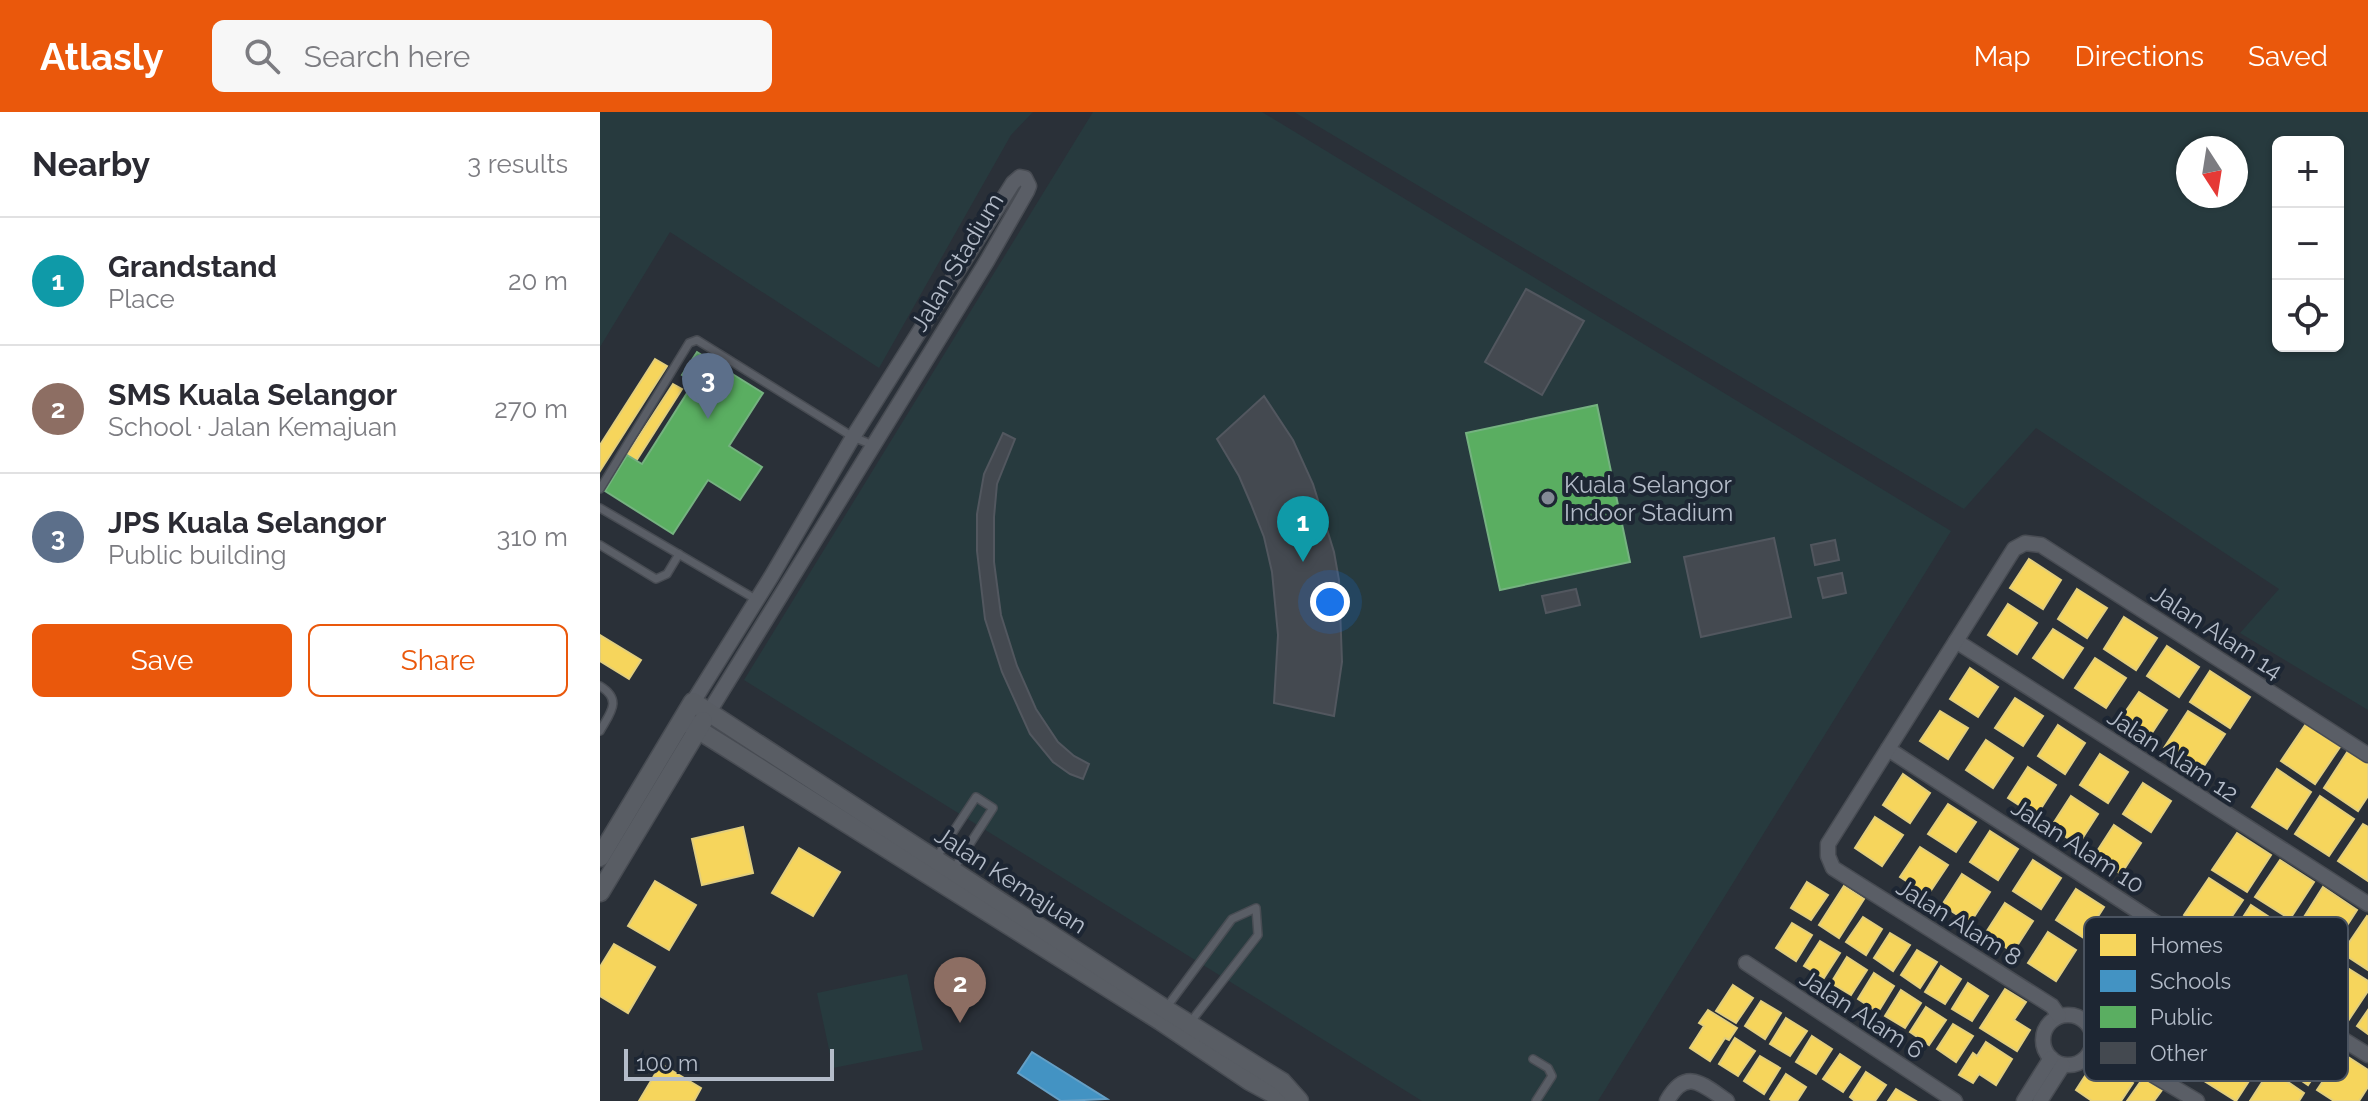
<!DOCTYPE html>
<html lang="en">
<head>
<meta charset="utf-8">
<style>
  :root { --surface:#fff; --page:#f7f7f7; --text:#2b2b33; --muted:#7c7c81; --line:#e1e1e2; --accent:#ea580c }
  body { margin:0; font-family:Raleway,sans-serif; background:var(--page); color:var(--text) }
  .controls { position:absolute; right:24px; top:24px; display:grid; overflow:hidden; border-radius:12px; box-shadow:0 2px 6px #0004 }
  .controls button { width:72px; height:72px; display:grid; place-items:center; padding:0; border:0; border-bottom:2px solid var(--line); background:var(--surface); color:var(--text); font:40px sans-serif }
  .compass { position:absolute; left:1576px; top:24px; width:72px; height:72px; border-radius:50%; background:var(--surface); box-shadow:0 2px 6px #0004; rotate:168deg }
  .scale { position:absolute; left:24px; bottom:20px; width:210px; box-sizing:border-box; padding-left:8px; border:4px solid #b4bcc9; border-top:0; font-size:22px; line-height:28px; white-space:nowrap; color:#b4bcc9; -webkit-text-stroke:6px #1d2633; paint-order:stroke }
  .you { position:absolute; left:730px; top:490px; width:28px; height:28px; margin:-20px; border:6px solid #fff; border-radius:50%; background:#1a73e8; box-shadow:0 0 0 12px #1a73e833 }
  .badge { display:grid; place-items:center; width:52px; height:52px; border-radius:50%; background:var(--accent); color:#fff; font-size:26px; font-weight:700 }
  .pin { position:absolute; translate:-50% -66px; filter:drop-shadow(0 2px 4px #0008) }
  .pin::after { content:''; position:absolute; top:42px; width:28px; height:24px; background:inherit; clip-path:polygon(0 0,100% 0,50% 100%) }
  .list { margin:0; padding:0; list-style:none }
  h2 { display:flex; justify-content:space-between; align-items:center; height:104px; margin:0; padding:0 32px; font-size:34px }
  h2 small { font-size:26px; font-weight:400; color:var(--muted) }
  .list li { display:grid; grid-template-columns:52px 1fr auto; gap:24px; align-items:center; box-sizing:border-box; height:128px; padding:0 32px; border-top:2px solid var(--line) }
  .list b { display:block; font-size:30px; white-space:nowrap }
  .list p { margin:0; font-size:26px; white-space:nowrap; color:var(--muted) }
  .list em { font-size:26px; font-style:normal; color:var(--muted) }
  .actions { display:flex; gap:16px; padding:24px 32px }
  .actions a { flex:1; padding:18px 0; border:2px solid var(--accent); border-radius:12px; text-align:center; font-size:28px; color:var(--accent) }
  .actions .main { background:var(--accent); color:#fff }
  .icon { flex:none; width:44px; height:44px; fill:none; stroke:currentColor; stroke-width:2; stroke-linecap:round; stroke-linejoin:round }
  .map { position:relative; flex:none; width:1768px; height:989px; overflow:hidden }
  header { display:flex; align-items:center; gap:48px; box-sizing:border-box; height:112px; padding:0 40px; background:var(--accent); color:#fff }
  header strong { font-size:38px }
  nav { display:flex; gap:44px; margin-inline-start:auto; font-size:28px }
  .search { width:560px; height:72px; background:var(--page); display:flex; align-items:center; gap:20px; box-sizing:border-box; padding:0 28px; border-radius:12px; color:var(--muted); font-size:30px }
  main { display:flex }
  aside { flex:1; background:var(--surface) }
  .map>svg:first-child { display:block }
  .green { fill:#273a3e; fill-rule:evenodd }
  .homes { fill:#f6d55c; stroke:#e2ce7d; stroke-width:2 }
  .schools { fill:#4393c3; stroke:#659fc5; stroke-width:2 }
  .public { fill:#5aae61; stroke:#75b280; stroke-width:2 }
  .building { fill:#444950; stroke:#52575f; stroke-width:2 }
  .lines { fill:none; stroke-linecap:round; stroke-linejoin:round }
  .lane-casing { stroke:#484c53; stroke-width:10 }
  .street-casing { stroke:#484c53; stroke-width:17 }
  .secondary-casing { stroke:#484c53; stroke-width:21 }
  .lane { stroke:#5a5e66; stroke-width:7 }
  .street { stroke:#5a5e66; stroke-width:14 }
  .secondary { stroke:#595d64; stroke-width:18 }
  .poi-dot { fill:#848b96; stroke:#1d2633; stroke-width:3 }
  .labels { text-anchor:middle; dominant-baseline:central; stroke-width:8; stroke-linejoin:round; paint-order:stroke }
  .street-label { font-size:24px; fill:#b4bcc9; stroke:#1d2633 }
  .poi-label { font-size:24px; fill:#b4bcc9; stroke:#1d2633; text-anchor:start }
  .key { fill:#1d2633; stroke:#4a5360; stroke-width:2 }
  .key-label { font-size:22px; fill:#b4bcc9 }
</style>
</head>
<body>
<header>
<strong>Atlasly</strong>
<div class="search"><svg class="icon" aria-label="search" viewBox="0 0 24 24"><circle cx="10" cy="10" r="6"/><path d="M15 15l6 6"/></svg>Search here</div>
<nav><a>Map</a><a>Directions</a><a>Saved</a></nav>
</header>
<main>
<aside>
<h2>Nearby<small>3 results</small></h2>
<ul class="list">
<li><span class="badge" style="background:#0f9aa8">1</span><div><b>Grandstand</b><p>Place</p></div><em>20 m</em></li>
<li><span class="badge" style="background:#8d6e63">2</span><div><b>SMS Kuala Selangor</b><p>School · Jalan Kemajuan</p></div><em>270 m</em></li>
<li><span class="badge" style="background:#5c6f8a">3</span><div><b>JPS Kuala Selangor</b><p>Public building</p></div><em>310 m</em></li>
</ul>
<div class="actions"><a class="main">Save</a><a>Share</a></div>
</aside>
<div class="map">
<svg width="1768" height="989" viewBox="0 0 1768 989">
  <rect width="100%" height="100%" fill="#2a3038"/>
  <!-- green -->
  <g class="green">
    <path d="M0,0H433L411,23L279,256L70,120L0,235Z"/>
    <path d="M493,0H662L1351,419L998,989H822L144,568Z"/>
    <path d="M694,0H1768V598L1640,521L1679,477L1436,316L1364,397ZM1678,30H1738V234H1678ZM1588,36H1636V84H1588Z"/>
    <path d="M307,862L323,938L233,956L217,881Z"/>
  </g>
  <!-- homes -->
  <g class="homes">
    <path d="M55,247L67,254L0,359V333Z"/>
    <path d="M73,272L82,277L36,349L27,343Z"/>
    <path d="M1429,447L1461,468L1443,497L1410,476Z"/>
    <path d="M1477,477L1507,496L1487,526L1458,507Z"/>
    <path d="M1408,492L1437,511L1417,542L1388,523Z"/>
    <path d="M1524,505L1557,526L1536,558L1504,537Z"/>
    <path d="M1453,517L1483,536L1463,566L1433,546Z"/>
    <path d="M0,523L41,548L29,567L0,549Z"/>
    <path d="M1567,534L1599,555L1579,585L1547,564Z"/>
    <path d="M1495,546L1526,566L1506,596L1475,576Z"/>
    <path d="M1370,556L1398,575L1378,605L1350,587Z"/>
    <path d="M1610,559L1650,585L1630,616L1590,590Z"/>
    <path d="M1539,580L1567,598L1548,627L1519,609Z"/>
    <path d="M1415,586L1443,604L1423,634L1395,616Z"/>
    <path d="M1340,599L1368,616L1348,647L1320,629Z"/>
    <path d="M1588,599L1625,622L1600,660L1564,636Z"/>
    <path d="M1706,612L1740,635L1715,672L1681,649Z"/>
    <path d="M1458,613L1485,631L1465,662L1438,644Z"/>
    <path d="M1386,628L1413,646L1393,676L1366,658Z"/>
    <path d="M1748,639L1768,652V684L1758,699L1724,676Z"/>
    <path d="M1500,642L1528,660L1508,691L1480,673Z"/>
    <path d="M1428,655L1456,673L1436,704L1408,686Z"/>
    <path d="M1677,657L1711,680L1687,717L1652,695Z"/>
    <path d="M1303,662L1330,681L1310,711L1283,693Z"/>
    <path d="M1543,671L1571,689L1551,720L1523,702Z"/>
    <path d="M1471,684L1498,702L1478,733L1451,715Z"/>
    <path d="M1720,684L1754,707L1729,744L1695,722Z"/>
    <path d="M1348,692L1376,710L1356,740L1328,722Z"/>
    <path d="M1275,705L1303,723L1282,754L1255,736Z"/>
    <path d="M1763,712L1768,715V769L1738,749Z"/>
    <path d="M1514,713L1541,731L1521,762L1494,744Z"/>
    <path d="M143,715L153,761L102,773L92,727Z"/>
    <path d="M1390,719L1418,737L1398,768L1370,750Z"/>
    <path d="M1637,721L1671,743L1647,780L1612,758Z"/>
    <path d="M1320,735L1348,753L1328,783L1300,765Z"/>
    <path d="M199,736L240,760L213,804L172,781Z"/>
    <path d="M1433,748L1461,766L1441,797L1413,779Z"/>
    <path d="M1680,748L1714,770L1690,807L1655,785Z"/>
    <path d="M1362,762L1390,780L1370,811L1342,793Z"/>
    <path d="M1609,766L1643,788L1618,825L1584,803Z"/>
    <path d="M55,769L96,793L69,838L28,814Z"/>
    <path d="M1207,770L1228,783L1211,808L1191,796Z"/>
    <path d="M1244,774L1264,787L1239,826L1219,813Z"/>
    <path d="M1723,775L1757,798L1733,835L1699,813Z"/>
    <path d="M1476,777L1504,795L1484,826L1456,808Z"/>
    <path d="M1405,791L1433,809L1413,840L1385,822Z"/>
    <path d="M1651,793L1686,816L1661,853L1627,830Z"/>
    <path d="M1767,804L1768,805V858L1742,841Z"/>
    <path d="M1263,805L1282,817L1266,843L1246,830Z"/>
    <path d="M1192,811L1212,823L1196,849L1176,836Z"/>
    <path d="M1448,820L1476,838L1456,869L1428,851Z"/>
    <path d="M1290,821L1310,833L1293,859L1274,846Z"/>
    <path d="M1220,829L1240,841L1224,866L1204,854Z"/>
    <path d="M14,832L55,855L28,901L0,884V855Z"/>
    <path d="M1317,838L1337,850L1320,876L1301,863Z"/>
    <path d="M1247,845L1267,858L1251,883L1231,871Z"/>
    <path d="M1738,850L1768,869V879L1748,909L1714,887Z"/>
    <path d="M1341,854L1361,867L1345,892L1325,880Z"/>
    <path d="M1274,861L1294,874L1278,900L1258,887Z"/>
    <path d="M1368,871L1388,884L1372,909L1352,897Z"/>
    <path d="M1133,873L1153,886L1136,911L1116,899Z"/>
    <path d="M1405,877L1426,890L1414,908L1430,918L1417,939L1380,916Z"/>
    <path d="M1301,878L1321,891L1305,916L1285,904Z"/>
    <path d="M1161,889L1181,901L1165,927L1145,914Z"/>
    <path d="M1326,895L1346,908L1329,933L1310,920Z"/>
    <path d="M1108,898L1137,916L1129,928L1125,926L1110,949L1090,936L1104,914L1099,911Z"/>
    <path d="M1768,898V922L1757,914Z"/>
    <path d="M1186,906L1207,919L1190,944L1170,932Z"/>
    <path d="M1353,912L1373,924L1356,950L1337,937Z"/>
    <path d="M1698,913L1733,935L1708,973L1674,950Z"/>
    <path d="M1212,924L1232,937L1216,962L1196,950Z"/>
    <path d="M1135,926L1155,939L1138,964L1119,952Z"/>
    <path d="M1626,929L1660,952L1636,989L1601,967Z"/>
    <path d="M1386,930L1412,947L1396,973L1379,962L1373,971L1359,963L1373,941L1377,944Z"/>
    <path d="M1742,941L1768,958V975L1759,989H1734L1717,978Z"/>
    <path d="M1240,942L1260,955L1243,980L1223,967Z"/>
    <path d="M1160,944L1180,956L1164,982L1144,969Z"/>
    <path d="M1512,948L1526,958L1522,964L1533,971L1521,989H1492L1476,978L1487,961L1498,968Z"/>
    <path d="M61,952L101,976L94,989H39Z"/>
    <path d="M1670,958L1704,981L1699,989H1650Z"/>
    <path d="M1266,960L1286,973L1275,989H1255L1250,985Z"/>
    <path d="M1186,962L1206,975L1197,989H1172L1170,987Z"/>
    <path d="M1543,966L1562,978L1554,989H1527Z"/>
    <path d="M1296,977L1316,989H1288Z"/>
  </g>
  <!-- schools -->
  <path class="schools" d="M432,940L507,987L461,989L418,961Z"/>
  <!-- public -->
  <g class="public">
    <path d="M97,240L163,281L129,334L162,355L140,388L108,368L73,422L5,379L27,343L42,352L94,270L82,263Z"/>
    <path d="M997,293L1030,450L900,478L866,321Z"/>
  </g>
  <!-- building -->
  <g class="building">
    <path d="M926,177L984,209L942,283L885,250Z"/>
    <path d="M664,284L693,328L713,372L734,440L739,468L742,550L734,604L674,591L678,523L672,460L664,425L651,392L639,364L617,327Z"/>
    <path d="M403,321L415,327L397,372L394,405V450L401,503L417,554L436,597L458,630L474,644L489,652L483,667L470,662L453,650L430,622L402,560L385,507L377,439V402L384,362Z"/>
    <path d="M1174,426L1191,505L1101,525L1084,445Z"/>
    <path d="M1235,428L1239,448L1215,453L1211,433Z"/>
    <path d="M1242,461L1246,481L1223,486L1218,466Z"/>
    <path d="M976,477L980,493L946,501L942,484Z"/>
  </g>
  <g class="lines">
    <defs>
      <g id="lane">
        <path d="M0,377L89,231L97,228L253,325L273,333"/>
        <path d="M0,396L157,488"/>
        <path d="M0,433L56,467L67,462L79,442"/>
        <path d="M0,574C23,588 10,601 0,619"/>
        <path d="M336,746L376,685L393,696L353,758"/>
        <path d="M566,896L632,807L656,796L658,823L589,912"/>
        <path d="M933,947L948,956L952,964L936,989"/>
      </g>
      <g id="street">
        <path d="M1356,529L1768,792"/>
        <path d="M93,590L171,465L253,325L413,71L420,65L425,66L429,74L427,79L387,149L109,600"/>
        <path d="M1288,637L1553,809L1768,943"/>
        <path d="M1146,851L1355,989"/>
        <circle cx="1468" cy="928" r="25"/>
        <path d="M1459,904L1452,894L1233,756L1228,744V732L1414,437L1425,431L1441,433L1768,643"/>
        <path d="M1494,928L1597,989"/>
        <path d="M1067,989C1086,955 1102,972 1127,989"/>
        <path d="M1424,989L1451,946"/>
        <path d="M1440,989L1463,953"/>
      </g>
      <g id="secondary">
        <path d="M83,608L561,909L650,969L687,989"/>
        <path d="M0,745L93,590L565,897L682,970L699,989"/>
        <path d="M0,780L103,609"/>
      </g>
    </defs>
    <!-- lane casing -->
    <use href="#lane" class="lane-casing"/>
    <!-- street casing -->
    <use href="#street" class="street-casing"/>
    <!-- secondary casing -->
    <use href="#secondary" class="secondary-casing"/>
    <!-- lane -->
    <use href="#lane" class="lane"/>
    <!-- street -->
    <use href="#street" class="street"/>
    <!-- secondary -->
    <use href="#secondary" class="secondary"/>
  </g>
  <!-- markers -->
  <circle class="poi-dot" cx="948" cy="386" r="8"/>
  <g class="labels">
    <!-- street labels -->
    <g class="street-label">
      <text transform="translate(357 150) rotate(-59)">Jalan Stadium</text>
      <text transform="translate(1617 520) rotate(33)">Jalan Alam 14</text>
      <text transform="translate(1573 643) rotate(33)">Jalan Alam 12</text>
      <text transform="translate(1478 734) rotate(33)">Jalan Alam 10</text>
      <text transform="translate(411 768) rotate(33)">Jalan Kemajuan</text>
      <text transform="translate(1359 810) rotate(32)">Jalan Alam 8</text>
      <text transform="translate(1262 902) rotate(33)">Jalan Alam 6</text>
    </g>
    <!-- poi labels -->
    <g class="poi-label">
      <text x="964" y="372">Kuala Selangor<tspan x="964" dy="28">Indoor Stadium</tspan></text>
    </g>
  </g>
  <!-- legend -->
  <rect x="1484" y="805" width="264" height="164" rx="12" class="key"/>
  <rect x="1500" y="822" width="36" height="22" fill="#f6d55c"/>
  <rect x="1500" y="858" width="36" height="22" fill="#4393c3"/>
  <rect x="1500" y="894" width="36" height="22" fill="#5aae61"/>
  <rect x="1500" y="930" width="36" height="22" fill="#444950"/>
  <g class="key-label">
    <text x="1550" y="841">Homes</text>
    <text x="1550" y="877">Schools</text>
    <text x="1550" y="913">Public</text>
    <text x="1550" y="949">Other</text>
  </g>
</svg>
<div class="controls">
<button>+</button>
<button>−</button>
<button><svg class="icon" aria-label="locate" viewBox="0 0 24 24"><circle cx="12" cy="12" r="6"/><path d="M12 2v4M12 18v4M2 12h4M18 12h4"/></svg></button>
</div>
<svg class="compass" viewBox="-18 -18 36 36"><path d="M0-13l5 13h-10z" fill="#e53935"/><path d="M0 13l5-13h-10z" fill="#7c7c81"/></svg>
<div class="scale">100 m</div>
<div class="you"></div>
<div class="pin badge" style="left:703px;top:450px;background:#0f9aa8">1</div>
<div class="pin badge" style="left:360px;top:911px;background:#8d6e63">2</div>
<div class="pin badge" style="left:108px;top:307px;background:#5c6f8a">3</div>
</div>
</main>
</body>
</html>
